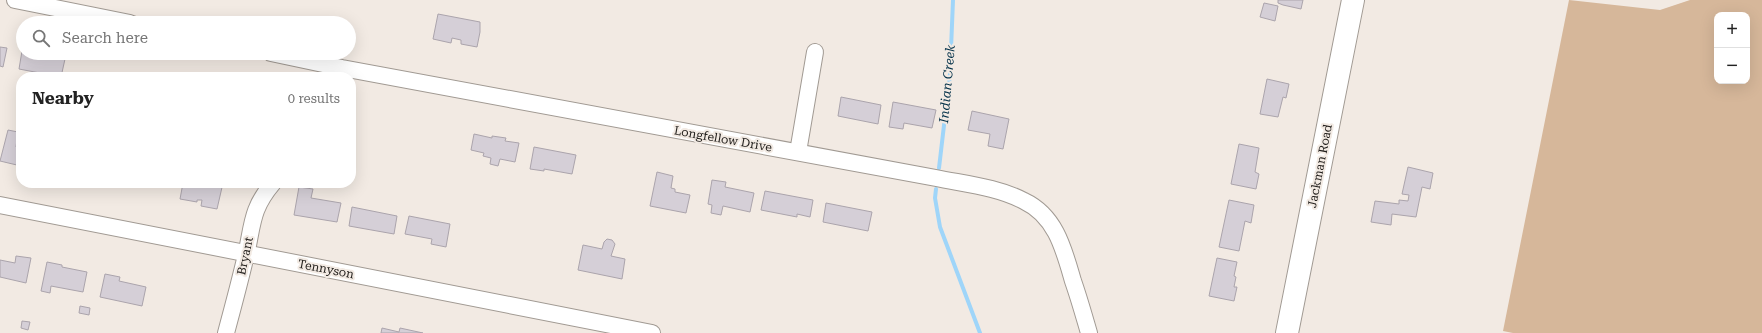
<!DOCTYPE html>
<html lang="en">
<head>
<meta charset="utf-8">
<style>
  :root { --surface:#fff; --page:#f2f2f2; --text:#222; --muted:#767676; --line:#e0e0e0 }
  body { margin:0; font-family:"Roboto Serif",serif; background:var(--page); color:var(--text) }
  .controls { position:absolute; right:12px; top:12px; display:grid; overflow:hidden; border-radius:8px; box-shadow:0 4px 16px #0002 }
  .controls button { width:36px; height:36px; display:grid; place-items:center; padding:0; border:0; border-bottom:1px solid var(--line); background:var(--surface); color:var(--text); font:20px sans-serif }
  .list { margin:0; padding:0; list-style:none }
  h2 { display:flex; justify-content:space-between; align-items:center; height:52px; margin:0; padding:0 16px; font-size:17px }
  h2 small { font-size:13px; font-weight:400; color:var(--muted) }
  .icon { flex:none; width:22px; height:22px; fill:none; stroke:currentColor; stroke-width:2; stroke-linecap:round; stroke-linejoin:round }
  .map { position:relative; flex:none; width:1762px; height:333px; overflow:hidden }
  .search { position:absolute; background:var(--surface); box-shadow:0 4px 16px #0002; left:16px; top:16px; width:340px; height:44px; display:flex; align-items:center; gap:10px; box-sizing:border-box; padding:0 14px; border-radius:22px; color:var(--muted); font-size:15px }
  .panel { position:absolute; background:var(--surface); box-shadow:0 4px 16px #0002; left:16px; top:72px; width:340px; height:116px; border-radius:16px }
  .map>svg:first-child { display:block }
  .green { fill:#d6b79a; fill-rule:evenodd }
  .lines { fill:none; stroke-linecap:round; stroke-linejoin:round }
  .stream { stroke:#9fd5f9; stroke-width:4 }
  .building { fill:#d5cfd7; stroke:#aba4ac }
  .street-casing { stroke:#a19a93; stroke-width:18 }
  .secondary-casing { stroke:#a19a93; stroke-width:24 }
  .street { stroke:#fff; stroke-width:16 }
  .secondary { stroke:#fff; stroke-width:22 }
  .labels { text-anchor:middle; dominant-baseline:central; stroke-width:4; stroke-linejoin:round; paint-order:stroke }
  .street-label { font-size:12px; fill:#24211e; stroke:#f2eae3 }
  .water-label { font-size:13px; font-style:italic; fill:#023048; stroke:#f2eae3 }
</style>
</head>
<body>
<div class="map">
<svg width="1762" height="333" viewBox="0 0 1762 333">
  <rect width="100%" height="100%" fill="#f2eae3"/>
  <!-- green -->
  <path class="green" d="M1569,0L1660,10L1690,0H1762V333H1513L1503,331ZM1717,15H1747V81H1717Z"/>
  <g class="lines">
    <!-- stream -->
    <g class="stream">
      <path d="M939,168L950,74L953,0"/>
      <path d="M936,189L935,198L940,227L980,333"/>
    </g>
  </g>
  <!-- building -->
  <g class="building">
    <path d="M1278,0H1303L1301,9L1283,5L1278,3Z"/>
    <path d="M1264,3L1278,6L1275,21L1260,17Z"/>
    <path d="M438,14L480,22V32L477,47L461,44V40L452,38L451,43L433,39Z"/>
    <path d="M0,47L7,48L3,67L0,66Z"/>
    <path d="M22,51L23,53H32L65,59L61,77L19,69Z"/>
    <path d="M1267,79L1289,84L1286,98L1283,97L1278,117L1260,114Z"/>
    <path d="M841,97L881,105L878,124L838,116Z"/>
    <path d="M893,102L936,110L932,128L904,123L903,129L889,127Z"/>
    <path d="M972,111L1009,119L1003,149L988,146L990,134L968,130Z"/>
    <path d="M8,130L18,132L16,147L21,148V166L0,161Z"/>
    <path d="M474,134L492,138V136L506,138L505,141L519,143L515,162L500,159L498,166L490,164L491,158L483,156L484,153L471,150Z"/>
    <path d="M1239,144L1259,148L1255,172L1259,174L1256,189L1231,184Z"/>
    <path d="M534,147L576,155L572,174L544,169V171L530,169Z"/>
    <path d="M1408,167L1433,173L1430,189L1422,187L1416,217L1392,214L1391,225L1371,222L1375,201L1399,204V200L1408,201L1409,195L1402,194Z"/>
    <path d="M657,172L673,176L671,188L675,189V192L690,195L686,213L650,206Z"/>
    <path d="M712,180L726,182L725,187L754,193L750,212L723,206L721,215L711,213L712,205L708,204Z"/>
    <path d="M183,183H223L217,209L201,206L202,200H197V202L180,199Z"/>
    <path d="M299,187L313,189L311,198L341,203L337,222L294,215Z"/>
    <path d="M765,191L813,200L810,217L797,214V217L761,210Z"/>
    <path d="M1229,200L1254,205L1251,223L1245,221L1239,251L1219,247Z"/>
    <path d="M826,203L872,212L868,231L823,222Z"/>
    <path d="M352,207L397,216L394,234L349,226Z"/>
    <path d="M409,216L450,224L446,247L431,244L432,239L405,234Z"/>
    <path d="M607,239L612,240L615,244L611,256L625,259L622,279L578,270L583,245L602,249L604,242Z"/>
    <path d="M16,256L31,258L26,283L0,277V260L15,263Z"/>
    <path d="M1217,258L1237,262L1234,276L1236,277L1234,287H1237L1234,301L1209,296Z"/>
    <path d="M47,262L62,265V267L87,272L83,292L51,286L50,293L41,291Z"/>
    <path d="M105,274L120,277L119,281L146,287L142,306L100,297Z"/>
    <path d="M80,306L90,308L89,315L79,313Z"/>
    <path d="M22,321L30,322L28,330L21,328Z"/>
    <path d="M382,328L399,332L400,328L423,333H381Z"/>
  </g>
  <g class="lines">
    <defs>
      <g id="street">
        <path d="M15,0L130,23"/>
        <path d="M271,53L342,68L936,178C965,184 998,187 1024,201C1056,216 1064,250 1073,281C1079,298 1084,316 1089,333"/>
        <path d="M798,152L815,52"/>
        <path d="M0,205L652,333"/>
        <path d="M226,333C233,307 240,281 246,255C253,224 251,209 273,183"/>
      </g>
      <path id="secondary" d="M1287,333L1353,0"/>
    </defs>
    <!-- street casing -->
    <use href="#street" class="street-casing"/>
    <!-- secondary casing -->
    <use href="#secondary" class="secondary-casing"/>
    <!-- street -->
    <use href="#street" class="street"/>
    <!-- secondary -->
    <use href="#secondary" class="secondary"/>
  </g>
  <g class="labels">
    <!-- street labels -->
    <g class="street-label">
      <text transform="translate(723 139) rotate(10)">Longfellow Drive</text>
      <text transform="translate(1320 166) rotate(-79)">Jackman Road</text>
      <text transform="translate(245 256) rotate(-78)">Bryant</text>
      <text transform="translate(326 269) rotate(11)">Tennyson</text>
    </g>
    <!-- water labels -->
    <g class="water-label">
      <text transform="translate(947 84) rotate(-85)">Indian Creek</text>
    </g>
  </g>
</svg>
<div class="controls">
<button>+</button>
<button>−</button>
</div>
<div class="search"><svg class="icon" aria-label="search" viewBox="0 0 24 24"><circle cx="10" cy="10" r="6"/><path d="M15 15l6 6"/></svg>Search here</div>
<section class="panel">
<h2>Nearby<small>0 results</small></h2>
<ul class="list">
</ul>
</section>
</div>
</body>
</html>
